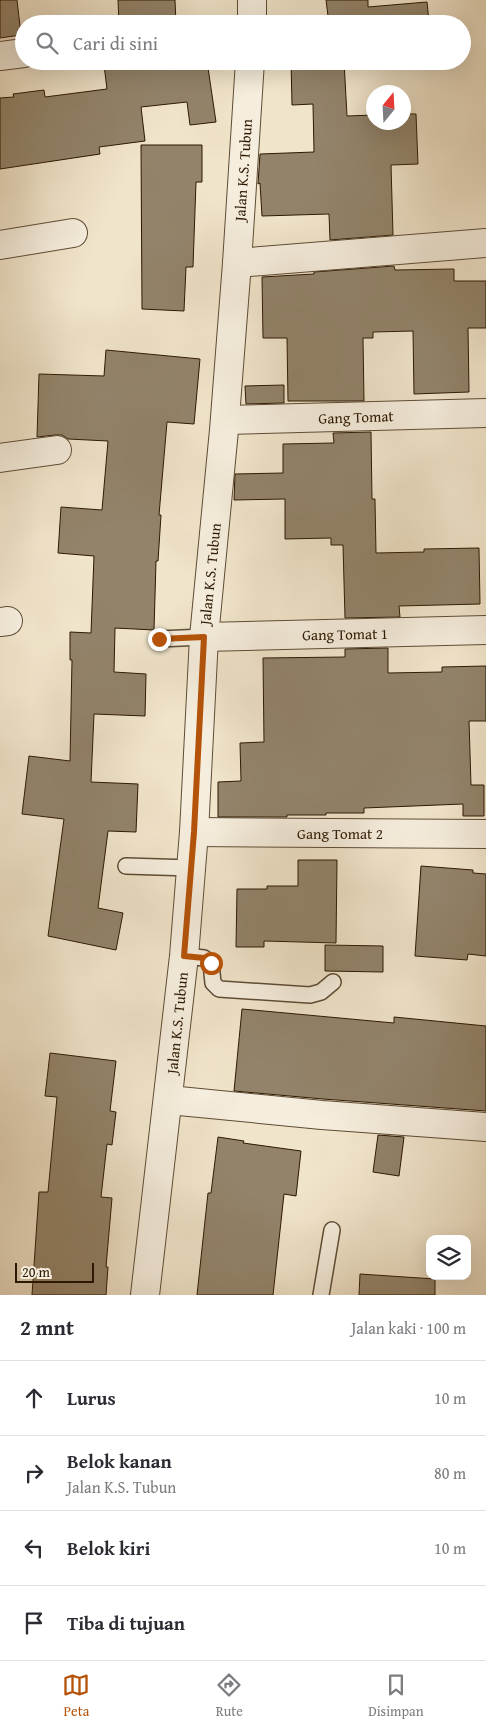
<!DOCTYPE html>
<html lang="id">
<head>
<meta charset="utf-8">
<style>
  :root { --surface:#fff; --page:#f2f2f3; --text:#2b2b33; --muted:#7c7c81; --line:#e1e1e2; --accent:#b45309 }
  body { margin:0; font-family:"Gentium Book Plus",serif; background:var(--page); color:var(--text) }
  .controls { position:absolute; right:15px; bottom:15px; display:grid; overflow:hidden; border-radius:10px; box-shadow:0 5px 20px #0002 }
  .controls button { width:45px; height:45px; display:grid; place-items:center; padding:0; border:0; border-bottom:1px solid var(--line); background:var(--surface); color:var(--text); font:25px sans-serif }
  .compass { position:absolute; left:366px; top:85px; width:45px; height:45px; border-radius:50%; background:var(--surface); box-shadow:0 5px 20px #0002; rotate:18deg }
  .scale { position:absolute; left:15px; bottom:12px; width:79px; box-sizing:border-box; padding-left:5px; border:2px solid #2d1903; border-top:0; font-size:14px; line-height:18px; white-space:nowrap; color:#2d1903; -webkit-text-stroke:4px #f5eddd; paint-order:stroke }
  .stop { position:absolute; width:15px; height:15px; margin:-11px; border:4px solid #b45309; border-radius:50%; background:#fff }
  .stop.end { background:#b45309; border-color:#fff; box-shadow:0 1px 5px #0008 }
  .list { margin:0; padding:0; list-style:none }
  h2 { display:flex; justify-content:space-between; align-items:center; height:65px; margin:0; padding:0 20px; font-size:21px }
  h2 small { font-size:16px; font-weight:400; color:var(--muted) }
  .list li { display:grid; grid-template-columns:32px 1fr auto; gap:15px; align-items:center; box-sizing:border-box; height:75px; padding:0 20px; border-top:1px solid var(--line) }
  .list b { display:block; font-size:19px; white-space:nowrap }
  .list p { margin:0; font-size:16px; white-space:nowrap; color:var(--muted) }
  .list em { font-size:16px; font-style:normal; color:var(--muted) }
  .icon { flex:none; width:28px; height:28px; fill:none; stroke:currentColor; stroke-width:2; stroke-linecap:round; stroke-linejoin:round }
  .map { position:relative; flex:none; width:486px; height:1295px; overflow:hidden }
  .search { position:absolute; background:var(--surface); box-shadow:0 5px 20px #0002; left:15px; right:15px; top:15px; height:55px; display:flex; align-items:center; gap:12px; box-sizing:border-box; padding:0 18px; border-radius:28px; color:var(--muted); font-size:19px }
  .sheet { height:365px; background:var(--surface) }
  nav { display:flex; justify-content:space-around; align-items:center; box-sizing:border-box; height:70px; border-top:1px solid var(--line); background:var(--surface); font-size:14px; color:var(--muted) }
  nav a { display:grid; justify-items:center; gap:2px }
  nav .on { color:var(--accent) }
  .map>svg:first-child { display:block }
  .building { fill:#92836a; stroke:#2d1903 }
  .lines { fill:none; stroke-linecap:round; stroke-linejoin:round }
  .service-casing { stroke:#5e4c35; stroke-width:18 }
  .minor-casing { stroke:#5e4c35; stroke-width:30 }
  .service { stroke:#f5eddd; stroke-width:15 }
  .minor { stroke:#f5eddd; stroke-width:28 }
  .route { stroke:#b45309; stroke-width:6 }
  .labels { text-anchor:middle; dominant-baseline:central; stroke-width:4; stroke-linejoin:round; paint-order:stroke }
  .street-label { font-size:15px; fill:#2d1903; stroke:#f5eddd }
</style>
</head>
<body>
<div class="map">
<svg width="486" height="1295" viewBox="0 0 486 1295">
  <rect width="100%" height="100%" fill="#f0e4ca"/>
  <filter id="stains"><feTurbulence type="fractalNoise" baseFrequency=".004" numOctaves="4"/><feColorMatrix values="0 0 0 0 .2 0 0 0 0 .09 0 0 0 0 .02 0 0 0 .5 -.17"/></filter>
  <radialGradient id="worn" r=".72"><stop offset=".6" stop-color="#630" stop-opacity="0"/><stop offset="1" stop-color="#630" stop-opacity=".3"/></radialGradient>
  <!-- building -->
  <g class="building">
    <path d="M0,0H17L21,35L0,38Z"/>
    <path d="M118,0H175L176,23L119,24Z"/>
    <path d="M326,0H368V7L427,2L429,22L411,24H329Z"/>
    <path d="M140,61H207L216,122L190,125L187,102L141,107L145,141L99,147L100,154L0,169V98L14,97L13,94L44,90L45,97L107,89L104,65Z"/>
    <path d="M291,61H344L347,116L374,115V122H404V114H416L418,164L391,165L393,235L330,240L329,214L262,216L260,183L258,184L260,154L314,152L313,104L292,105Z"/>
    <path d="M141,145H202V182H196L193,267H186L184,311L142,309Z"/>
    <path d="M394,266L395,270L454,269V281H486V328H468L469,392L414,394L413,331L373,332V338H363L364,401H288L287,338H263L262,277L314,274V272Z"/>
    <path d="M106,350L200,359L194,424L167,422L159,515H161L158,561H156L154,630L115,628L114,672L146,674L145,716L94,714L91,782L138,784L136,832L108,831L98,908L123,913L116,950L48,936L64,819L22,814L29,756L70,761L72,660H70V632L91,633L94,556L58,553L61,507L102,510L108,441L68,439L62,435H55L37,437L39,374L104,376Z"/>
    <path d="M284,385V403L246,404L245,386Z"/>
    <path d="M371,432L372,499H375L376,553L424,552V549L479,548L480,604L399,606L400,617L345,618L343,545H331V538L285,539V499L234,500L235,474L283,473V444L334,443L333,433Z"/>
    <path d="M388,648V673L442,672V667L486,666V721H469L471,785H484V816H463V804L364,808V813H326V815H287V817H218V782L241,781L240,743L264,742L263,658L345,657V649Z"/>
    <path d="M298,860H337L336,943L264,941V947H236L237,889H267V886H298Z"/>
    <path d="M421,866L473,870V873L486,874V956L468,954L467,960L415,956Z"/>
    <path d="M325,945L383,946V972L325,971Z"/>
    <path d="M242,1009L394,1023V1017L486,1026V1111L323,1099L234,1091Z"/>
    <path d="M50,1053L116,1061L110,1111L116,1112L112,1145L107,1144L101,1197L112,1198L106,1267H108L106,1295H32L39,1192H48L57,1097L45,1096Z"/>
    <path d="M378,1135L404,1137L399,1176L373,1172Z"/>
    <path d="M218,1137L244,1141L243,1143L301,1151L296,1196L284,1194L273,1295H197L208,1193H211Z"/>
    <path d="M360,1274L435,1279V1295H359Z"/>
  </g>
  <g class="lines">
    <defs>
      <g id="service">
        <path d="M159,639L204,637"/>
        <path d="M126,866L191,868"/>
        <path d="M184,956L204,958L211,963L213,983L219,989L310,995L321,992L333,982"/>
        <path d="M321,1295L332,1230"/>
      </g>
      <g id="minor">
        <path d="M252,0V24"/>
        <path d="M0,56L24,53"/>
        <path d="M0,245L73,233"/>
        <path d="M237,263L486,243"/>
        <path d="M225,420L486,413"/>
        <path d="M0,458L57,450"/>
        <path d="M0,622L8,621"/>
        <path d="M204,637L486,630"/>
        <path d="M194,832L486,834"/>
        <path d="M169,1100L322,1115L486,1127"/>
        <path d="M145,1295L184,956L194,832L204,637L224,430L237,263L250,61"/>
      </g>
    </defs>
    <!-- service casing -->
    <use href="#service" class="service-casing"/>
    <!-- minor casing -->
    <use href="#minor" class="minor-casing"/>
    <!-- service -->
    <use href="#service" class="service"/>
    <!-- minor -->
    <use href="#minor" class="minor"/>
  </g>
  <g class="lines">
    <!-- route -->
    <path class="route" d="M159,639L204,637L194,832L184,956L204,958L211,963"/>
  </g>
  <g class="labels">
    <!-- street labels -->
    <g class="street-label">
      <text transform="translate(243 170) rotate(-86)">Jalan K.S. Tubun</text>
      <text transform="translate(356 417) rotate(-2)">Gang Tomat</text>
      <text transform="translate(210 574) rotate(-84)">Jalan K.S. Tubun</text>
      <text transform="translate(345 634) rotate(-1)">Gang Tomat 1</text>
      <text x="340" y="833">Gang Tomat 2</text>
      <text transform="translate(177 1023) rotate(-84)">Jalan K.S. Tubun</text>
    </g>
  </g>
  <rect width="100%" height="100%" filter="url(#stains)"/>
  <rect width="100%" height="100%" fill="url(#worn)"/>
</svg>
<div class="controls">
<button><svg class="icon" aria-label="layers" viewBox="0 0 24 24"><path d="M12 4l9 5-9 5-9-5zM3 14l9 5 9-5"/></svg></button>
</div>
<svg class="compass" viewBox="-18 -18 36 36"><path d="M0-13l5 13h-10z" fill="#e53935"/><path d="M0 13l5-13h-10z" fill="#7c7c81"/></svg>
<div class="scale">20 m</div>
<div class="stop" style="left:211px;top:963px"></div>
<div class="stop end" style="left:159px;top:639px"></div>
<div class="search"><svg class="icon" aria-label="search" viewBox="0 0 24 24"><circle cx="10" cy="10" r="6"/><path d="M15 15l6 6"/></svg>Cari di sini</div>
</div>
<section class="sheet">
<h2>2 mnt<small>Jalan kaki · 100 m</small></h2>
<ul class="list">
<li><svg class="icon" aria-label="ahead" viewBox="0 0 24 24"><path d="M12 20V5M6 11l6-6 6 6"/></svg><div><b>Lurus</b></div><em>10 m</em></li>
<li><svg class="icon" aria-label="right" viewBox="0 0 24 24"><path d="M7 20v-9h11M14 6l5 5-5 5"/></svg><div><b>Belok kanan</b><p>Jalan K.S. Tubun</p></div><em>80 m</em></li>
<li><svg class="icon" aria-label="left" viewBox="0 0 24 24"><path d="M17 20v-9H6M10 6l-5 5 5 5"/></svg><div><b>Belok kiri</b></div><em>10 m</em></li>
<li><svg class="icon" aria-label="arrive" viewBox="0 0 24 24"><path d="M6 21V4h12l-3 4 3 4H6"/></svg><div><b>Tiba di tujuan</b></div></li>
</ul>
</section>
<nav>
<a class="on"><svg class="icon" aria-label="map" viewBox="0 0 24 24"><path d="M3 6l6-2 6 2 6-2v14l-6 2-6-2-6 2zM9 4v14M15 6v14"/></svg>Peta</a>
<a><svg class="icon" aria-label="directions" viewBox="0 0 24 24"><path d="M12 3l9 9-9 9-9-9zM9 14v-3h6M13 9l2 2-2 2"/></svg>Rute</a>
<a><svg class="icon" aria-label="saved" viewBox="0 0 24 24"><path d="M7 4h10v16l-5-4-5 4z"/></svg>Disimpan</a>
</nav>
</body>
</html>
